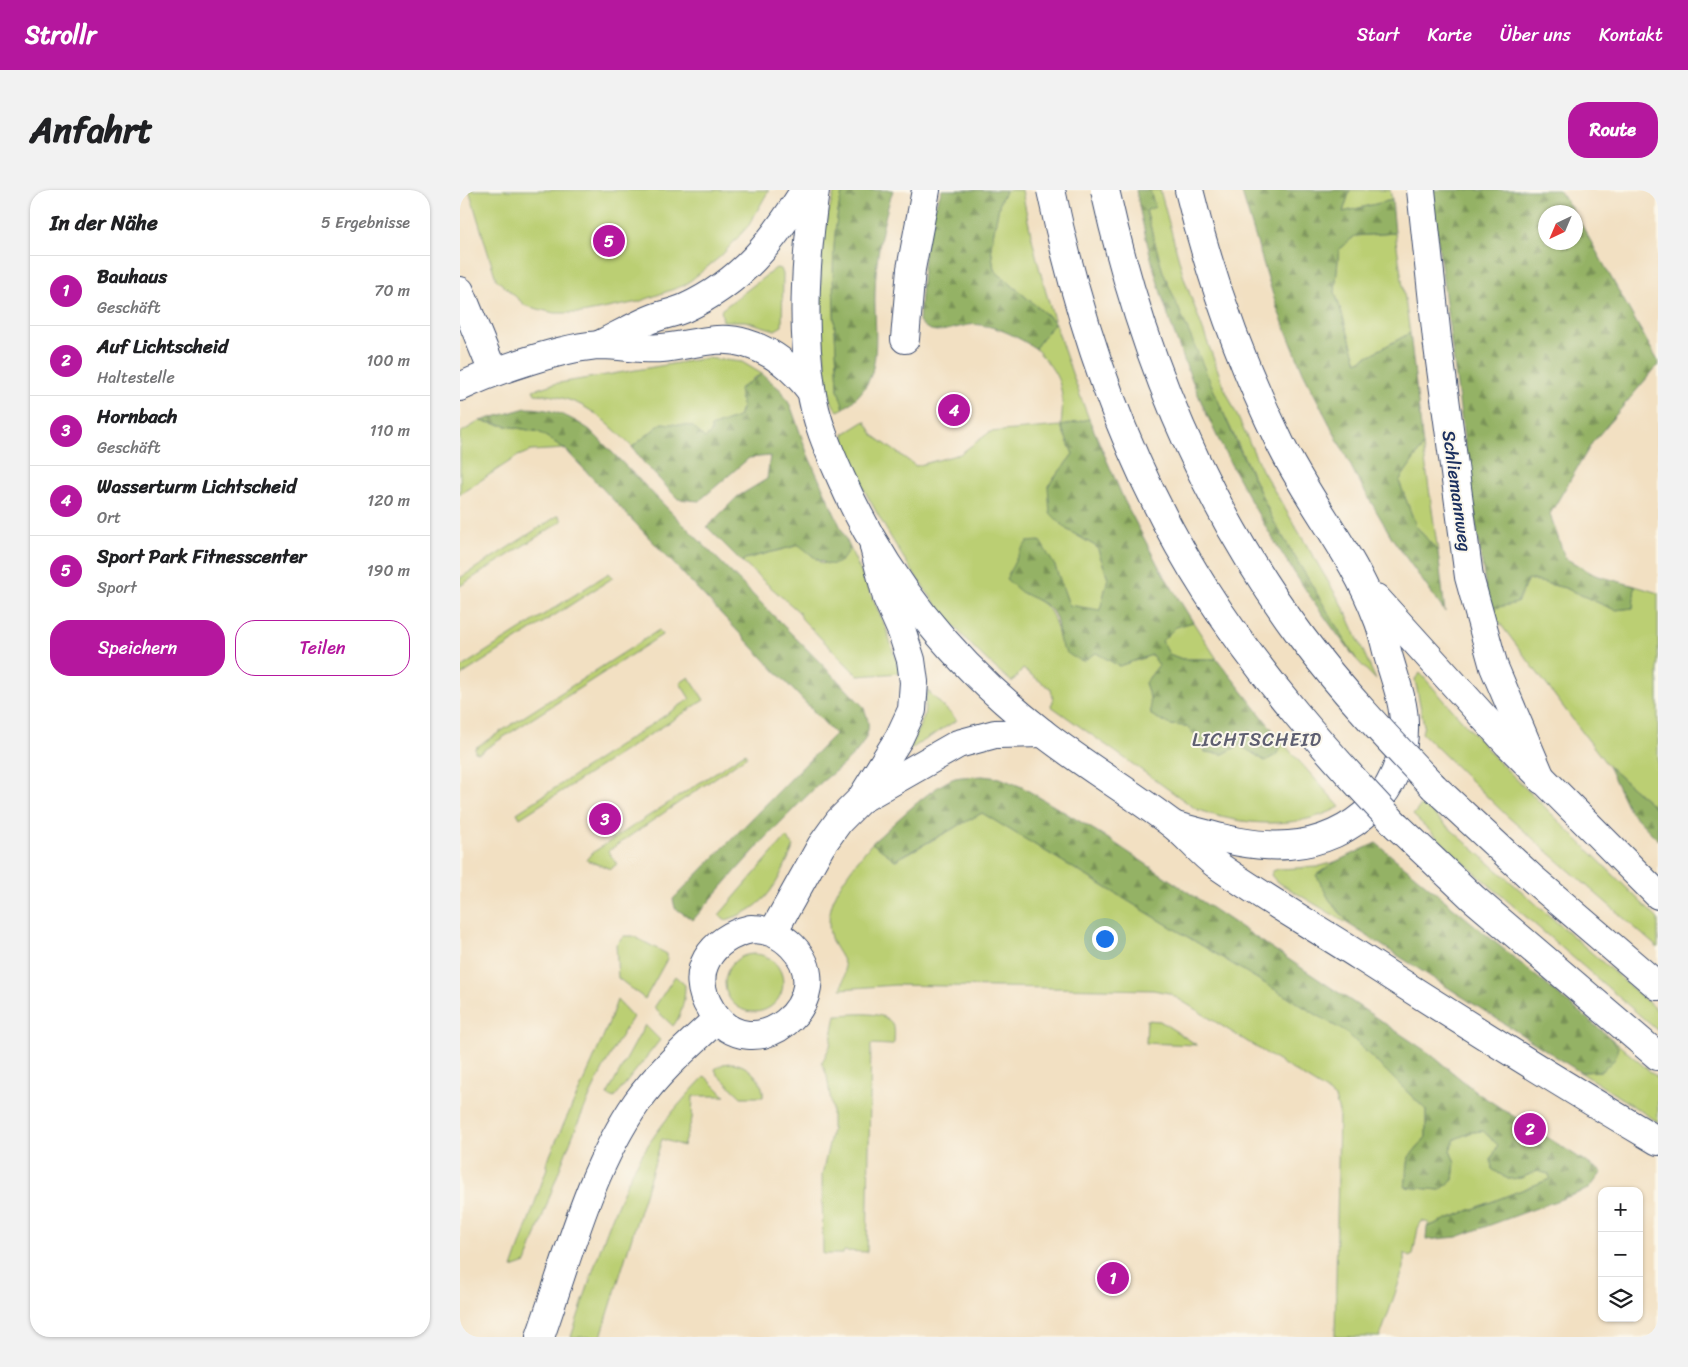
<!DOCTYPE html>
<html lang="de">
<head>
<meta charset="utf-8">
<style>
  :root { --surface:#fff; --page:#f2f2f2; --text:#202124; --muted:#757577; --line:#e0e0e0; --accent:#b5179e }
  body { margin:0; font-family:Sriracha,sans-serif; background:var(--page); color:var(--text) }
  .controls { position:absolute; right:15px; bottom:15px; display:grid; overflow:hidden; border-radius:10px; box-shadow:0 1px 4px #0004 }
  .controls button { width:45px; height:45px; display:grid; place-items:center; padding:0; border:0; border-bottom:1px solid var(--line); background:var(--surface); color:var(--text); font:25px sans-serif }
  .compass { position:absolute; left:1078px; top:15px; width:45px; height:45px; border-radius:50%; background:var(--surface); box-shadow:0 1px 4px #0004; rotate:224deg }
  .you { position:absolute; left:644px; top:748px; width:18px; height:18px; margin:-12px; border:4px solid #fff; border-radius:50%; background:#1a73e8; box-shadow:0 0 0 8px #1a73e833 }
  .badge { display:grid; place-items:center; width:32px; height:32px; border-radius:50%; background:var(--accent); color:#fff; font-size:16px; font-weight:700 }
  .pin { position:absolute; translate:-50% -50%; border:2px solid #fff; box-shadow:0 1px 5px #0006 }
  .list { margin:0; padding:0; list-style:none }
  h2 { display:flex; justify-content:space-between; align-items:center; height:65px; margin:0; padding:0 20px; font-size:21px }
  h2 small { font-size:16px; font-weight:400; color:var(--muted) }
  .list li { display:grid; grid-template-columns:32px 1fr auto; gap:15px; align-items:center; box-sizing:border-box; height:70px; padding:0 20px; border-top:1px solid var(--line) }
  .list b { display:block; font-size:19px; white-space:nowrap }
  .list p { margin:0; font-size:16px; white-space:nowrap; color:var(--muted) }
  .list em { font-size:16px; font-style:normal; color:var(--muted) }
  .actions { display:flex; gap:10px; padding:15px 20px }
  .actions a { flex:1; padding:11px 0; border:1px solid var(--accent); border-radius:20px; text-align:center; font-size:18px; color:var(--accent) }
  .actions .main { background:var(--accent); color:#fff }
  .icon { flex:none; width:28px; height:28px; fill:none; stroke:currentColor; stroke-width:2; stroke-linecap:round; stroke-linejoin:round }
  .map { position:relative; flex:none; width:1198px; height:1147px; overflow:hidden; border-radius:20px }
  header { display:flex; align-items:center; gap:30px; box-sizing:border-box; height:70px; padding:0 25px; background:var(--accent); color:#fff }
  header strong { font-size:24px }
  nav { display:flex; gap:28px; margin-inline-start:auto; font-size:18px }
  .intro { display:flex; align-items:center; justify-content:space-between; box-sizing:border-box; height:120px; padding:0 30px }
  h1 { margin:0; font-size:35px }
  .button { padding:12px 22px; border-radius:20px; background:var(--accent); color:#fff; font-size:18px; font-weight:700 }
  main { display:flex; gap:30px; padding:0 30px }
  aside { flex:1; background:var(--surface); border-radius:20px; box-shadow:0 1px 4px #0004 }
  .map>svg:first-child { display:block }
  .green { fill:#bbcf73; stroke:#6b7f68 }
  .forest { fill:url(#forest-firs); stroke:#587062 }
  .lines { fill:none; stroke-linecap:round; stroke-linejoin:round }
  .street-casing { stroke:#3b4a6d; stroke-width:30 }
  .secondary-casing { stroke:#3b4a6d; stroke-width:30 }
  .highway-casing { stroke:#3b4a6d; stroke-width:30 }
  .street { stroke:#fff; stroke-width:28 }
  .secondary { stroke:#fff; stroke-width:28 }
  .highway { stroke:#fff; stroke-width:28 }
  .highway-bridge-casing { stroke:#3b4a6d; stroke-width:30; stroke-linecap:butt }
  .highway-bridge { stroke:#fff; stroke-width:28 }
  .labels { text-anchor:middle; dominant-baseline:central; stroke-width:4; stroke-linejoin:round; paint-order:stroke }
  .street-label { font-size:18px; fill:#1b2f5e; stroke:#fbf7ec }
  .neighbourhood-label { font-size:19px; letter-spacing:1px; fill:#5e5f71; stroke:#fbf7ec }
</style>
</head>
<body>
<header>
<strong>Strollr</strong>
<nav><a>Start</a><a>Karte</a><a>Über uns</a><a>Kontakt</a></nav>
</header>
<div class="intro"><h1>Anfahrt</h1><a class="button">Route</a></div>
<main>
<aside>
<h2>In der Nähe<small>5 Ergebnisse</small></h2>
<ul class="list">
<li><span class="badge">1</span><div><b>Bauhaus</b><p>Geschäft</p></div><em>70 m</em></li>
<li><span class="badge">2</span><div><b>Auf Lichtscheid</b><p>Haltestelle</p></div><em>100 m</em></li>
<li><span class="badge">3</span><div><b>Hornbach</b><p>Geschäft</p></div><em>110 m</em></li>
<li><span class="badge">4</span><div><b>Wasserturm Lichtscheid</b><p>Ort</p></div><em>120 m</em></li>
<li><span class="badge">5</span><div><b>Sport Park Fitnesscenter</b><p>Sport</p></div><em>190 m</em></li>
</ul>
<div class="actions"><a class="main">Speichern</a><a>Teilen</a></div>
</aside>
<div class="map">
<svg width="1198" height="1147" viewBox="0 0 1198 1147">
  <defs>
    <pattern id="forest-firs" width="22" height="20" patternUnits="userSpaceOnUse" patternTransform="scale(1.25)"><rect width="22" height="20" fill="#94b265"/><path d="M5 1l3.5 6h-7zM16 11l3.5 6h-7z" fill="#789156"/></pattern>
  </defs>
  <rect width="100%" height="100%" fill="#fbf7ec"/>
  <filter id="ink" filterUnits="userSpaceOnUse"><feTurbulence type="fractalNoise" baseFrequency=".02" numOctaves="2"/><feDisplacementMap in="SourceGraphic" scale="10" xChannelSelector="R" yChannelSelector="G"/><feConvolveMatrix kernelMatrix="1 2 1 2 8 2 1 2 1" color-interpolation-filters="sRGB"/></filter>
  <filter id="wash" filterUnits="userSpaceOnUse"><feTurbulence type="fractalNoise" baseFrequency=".0096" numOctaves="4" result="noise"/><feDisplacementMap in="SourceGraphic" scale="20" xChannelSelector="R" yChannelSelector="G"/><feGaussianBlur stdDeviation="1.12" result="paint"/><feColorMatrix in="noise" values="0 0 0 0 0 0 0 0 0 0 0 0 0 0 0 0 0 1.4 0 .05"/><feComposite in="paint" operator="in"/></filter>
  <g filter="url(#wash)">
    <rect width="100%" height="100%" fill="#f2e0c2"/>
    <!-- green -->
    <g class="green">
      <path d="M9,0H309L289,35L261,66L225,95L178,112L122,123H94L66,116L36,89Z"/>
      <path d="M375,0H383C366,58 376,139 378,200L384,218L378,221C369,214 368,192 366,181C359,122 356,58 375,0Z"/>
      <path d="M546,0H562C576,78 600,154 629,229L601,237L613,264L588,296L606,339L637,357L648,388L640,421L609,415L595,376L562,402C592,417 592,419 600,451L636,462L659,476L692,465L699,475L685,493L690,507L691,524L710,535L726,536L740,549L745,562L763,564L780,555L805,571L816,565L823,553L880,617C837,640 780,636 736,619L591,516L593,511L591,499L563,479L552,492C491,443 449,382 412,314C402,296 385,265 384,244L405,231L414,246L456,276L500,264L530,242L601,236C605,197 601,186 575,158L595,132L534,80L531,56L540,11Z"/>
      <path d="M690,0H700L724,88L764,197L802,280L885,420L916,490L896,469L814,332L745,183L703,82L686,20L694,17Z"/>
      <path d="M890,0H930L932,10L883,22Z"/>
      <path d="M935,43L950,143L897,172L875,102L879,59L895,46Z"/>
      <path d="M316,78L321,79L323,84L322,136L315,140L285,131H263L261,120Z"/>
      <path d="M247,168L282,172L302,184L292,189L278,227L251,237V243L245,248L202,233L172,257C141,226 121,206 75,204L73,200L93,194Z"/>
      <path d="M20,231L79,242L105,259L71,261L58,266L0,304V243Z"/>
      <path d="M963,256L978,362L956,336L939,291Z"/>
      <path d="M99,325L102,331L0,396V388Z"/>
      <path d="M340,355L362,374L385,367L390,358L426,438L440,483L398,486L342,429L339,422L282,372L285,369Z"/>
      <path d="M149,383L153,387L151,389L0,486V478Z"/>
      <path d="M1068,389L1105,398L1155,420L1173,418L1175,396L1198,403V620L1148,576L1029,419L1057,413Z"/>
      <path d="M733,432L757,469H722L709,464L702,451L716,437Z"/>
      <path d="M199,440L202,445L19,563L15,562V558Z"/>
      <path d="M960,483L1036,569L1198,729V758L1047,626L962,543L964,535L955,489Z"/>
      <path d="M229,487L244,510L60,628L57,623L230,509L220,493Z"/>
      <path d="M467,500L497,530L449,560L464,526Z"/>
      <path d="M285,563L287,566L148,661L157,674L151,679L126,670L132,663Z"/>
      <path d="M962,614L1198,821V841L1013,681L953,625Z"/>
      <path d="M522,623L887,843L966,920V947L949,967L945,997L980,1000L993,990L995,972L990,961L995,949L1012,942L1023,941L1038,955L1031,970L1032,979L1048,989L1061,988L1077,981L1089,984L1090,989L967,1037L969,1033L962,1031L958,1038L953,1065L949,1067L944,1063V1078L920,1147H875L879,922L875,908L865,900L709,803L693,800L435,795L381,799C383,793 385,786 385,780C385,768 374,759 371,748C361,711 391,679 412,653L436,670Z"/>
      <path d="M326,647L334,656C317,693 309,717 266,730L259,725Z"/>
      <path d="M875,672L857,685L869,709L890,735L816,691L811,685L813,681L818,679L857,677Z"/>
      <path d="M164,746H173L207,764V769L185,809L158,788L156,754Z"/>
      <circle cx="294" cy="793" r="29"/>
      <path d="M215,786L225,795C225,809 222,825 213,836L194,818Z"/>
      <path d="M157,810L173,827C124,902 96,989 66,1073L52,1078L87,978L86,975C108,920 138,867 157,810Z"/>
      <path d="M376,825C391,825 429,818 434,838C435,842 434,849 434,853L431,855L411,854L407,1062L384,1061L383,1064H363L362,985L372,940V918L367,886L362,873L370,856Z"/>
      <path d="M687,830L700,831L737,855L686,853Z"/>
      <path d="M185,835L200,850L154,908L147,905Z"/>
      <path d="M1148,846L1198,888V932L1120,882L1142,881L1158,857Z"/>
      <path d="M271,873C287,873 305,891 303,907H281L257,884L255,879L263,874Z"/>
      <path d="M245,886L265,906H233L232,929L223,956L202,949L141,1147H111C132,1086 150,1019 183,963C200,935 222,910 245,886Z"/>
    </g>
    <!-- forest -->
    <g class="forest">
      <path d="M383,0H433C422,34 416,66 415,102C414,128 419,157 412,182C407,198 397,209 384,218L378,200C376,140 366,57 383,0Z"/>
      <path d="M482,0H546L540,11L531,56L534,80L595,132L575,158C557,147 542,138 521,135C499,131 475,153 459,131L466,38Z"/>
      <path d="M676,0H690L695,17L686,21L703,82L776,252L814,332L896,469C789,331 707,172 676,0Z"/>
      <path d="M781,0H890L883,22L932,10L935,43L895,46L879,59L875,102L897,172L950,143L963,256L939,291L956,336L978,362L985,422L932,348L896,286L843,182L817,118Z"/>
      <path d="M971,0H1099L1114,22H1086V52H1116V25L1198,171V175L1132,253L1090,324L1105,368L1135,385L1175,396L1173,418L1155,420L1105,398L1068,389L1057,413L1029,419L1013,316Z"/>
      <path d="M302,184L322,201L331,217L348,265L390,358C375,389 357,369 339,355L285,369L282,372L247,337L277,307L307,289L310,266L289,268L239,311L218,309L184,273L172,257L202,233L232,236L245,248L251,243V237L278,227L282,219L279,199Z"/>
      <path d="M66,218C92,218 109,226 130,240L403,516C408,528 411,537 405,549C395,569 372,582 356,597C312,639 273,684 233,730L215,718L213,709L375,544L105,259L79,242L20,231Z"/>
      <path d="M629,229L664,310L699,377L733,432L716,437L702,451L709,464L722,469H757L823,553L816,565L805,571L780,555L763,564L745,562L740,549L726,536L710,535L691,525L690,507L685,493L699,475L692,465L659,476L636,463L623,471C588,460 605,439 592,421C584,411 571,408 561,402C556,398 551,393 546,389L559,363L567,352L580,351L595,376L609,415L640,420L648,388L637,357L606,339L590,323L588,296L613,264L601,236Z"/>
      <path d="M1148,576L1198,620V650L1169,620Z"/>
      <path d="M522,586L540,588L562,597L641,644L969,863L1019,904L1061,931L1058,938L1078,950L1082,944L1142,982L1129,999L997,1047L966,1050L967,1037L1090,989L1089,984L1077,981L1061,988L1048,989L1032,979L1031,970L1038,955L1023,941L1012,942L995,949L990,961L995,972L993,990L980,1000L945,997L949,967L966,947V920L887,843L522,623L435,670L412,653C433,635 470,597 495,588C503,586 514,587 522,586Z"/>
      <path d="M916,653L1148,846L1158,857L1155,869L1142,881L1120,882L890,735L869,709L856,685L875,672Z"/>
    </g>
  </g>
  <g filter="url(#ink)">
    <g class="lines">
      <defs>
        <g id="street">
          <path d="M961,0L977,149L1009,387L1034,477L1082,590"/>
          <path d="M0,101L33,182"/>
          <path d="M445,149L451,79L466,0"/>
        </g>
        <g id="secondary">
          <path d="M141,154C157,146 173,137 189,130C200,125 214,123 225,118C283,91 312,52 345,0"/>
          <path d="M0,197C33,181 105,156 142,155C162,155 182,160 202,158C229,156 258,144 285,153C313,161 333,178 351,201"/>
          <path d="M405,607L498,554L535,544L583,543"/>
          <path d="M291,739C308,739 320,744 332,756C384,809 291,885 251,820C227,782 251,748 291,739Z"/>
          <path d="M313,742L361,656L379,631L401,609L439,548L452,520L454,492L451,470L442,442L427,408L414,357"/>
          <path d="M80,1147C108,1068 129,981 177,912C199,881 229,855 257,829"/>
        </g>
        <g id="highway">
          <path d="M355,0C346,66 341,132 351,198C355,229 368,259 381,288C426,391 494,474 583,543C624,575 670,602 712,634C728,646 740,663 757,675C804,708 853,736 901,767C999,830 1098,892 1198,951"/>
          <path d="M916,408L1048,554L1198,705"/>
          <path d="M974,597L1073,689L1198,796"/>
          <path d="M936,635L1013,708L1198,866"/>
          <path d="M716,636C753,646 790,658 829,655C894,650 946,601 944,534C944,510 933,485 927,461C924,450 922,438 917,427C894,365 849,313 820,253C781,173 750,87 729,0"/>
        </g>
      </defs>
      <!-- street casing -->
      <use href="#street" class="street-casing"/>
      <!-- secondary casing -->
      <use href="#secondary" class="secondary-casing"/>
      <!-- highway casing -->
      <use href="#highway" class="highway-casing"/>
      <!-- street -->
      <use href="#street" class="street"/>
      <!-- secondary -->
      <use href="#secondary" class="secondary"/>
      <!-- highway -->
      <use href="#highway" class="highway"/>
      <defs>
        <g id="highway-bridge">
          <path d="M591,0C620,138 669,281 746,401C800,486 867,562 936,635"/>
          <path d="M645,0C680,160 743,314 841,446C881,500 928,549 974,597"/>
        </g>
      </defs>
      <!-- highway-bridge casing -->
      <use href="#highway-bridge" class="highway-bridge-casing"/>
      <!-- highway-bridge -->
      <use href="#highway-bridge" class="highway-bridge"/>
    </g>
  </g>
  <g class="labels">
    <!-- street labels -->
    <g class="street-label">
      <text transform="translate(997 301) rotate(82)">Schliemannweg</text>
    </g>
    <!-- neighbourhood labels -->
    <g class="neighbourhood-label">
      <text x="797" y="549">LICHTSCHEID</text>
    </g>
  </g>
</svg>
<div class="controls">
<button>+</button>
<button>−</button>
<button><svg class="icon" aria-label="layers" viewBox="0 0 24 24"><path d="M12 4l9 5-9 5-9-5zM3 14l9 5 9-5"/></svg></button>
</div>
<svg class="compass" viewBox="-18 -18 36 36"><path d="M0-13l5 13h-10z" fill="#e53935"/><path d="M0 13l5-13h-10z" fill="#757577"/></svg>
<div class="you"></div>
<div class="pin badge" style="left:653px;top:1088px">1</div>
<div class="pin badge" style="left:1070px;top:939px">2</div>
<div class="pin badge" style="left:145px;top:629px">3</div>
<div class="pin badge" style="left:494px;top:220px">4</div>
<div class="pin badge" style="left:149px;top:51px">5</div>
</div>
</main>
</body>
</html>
